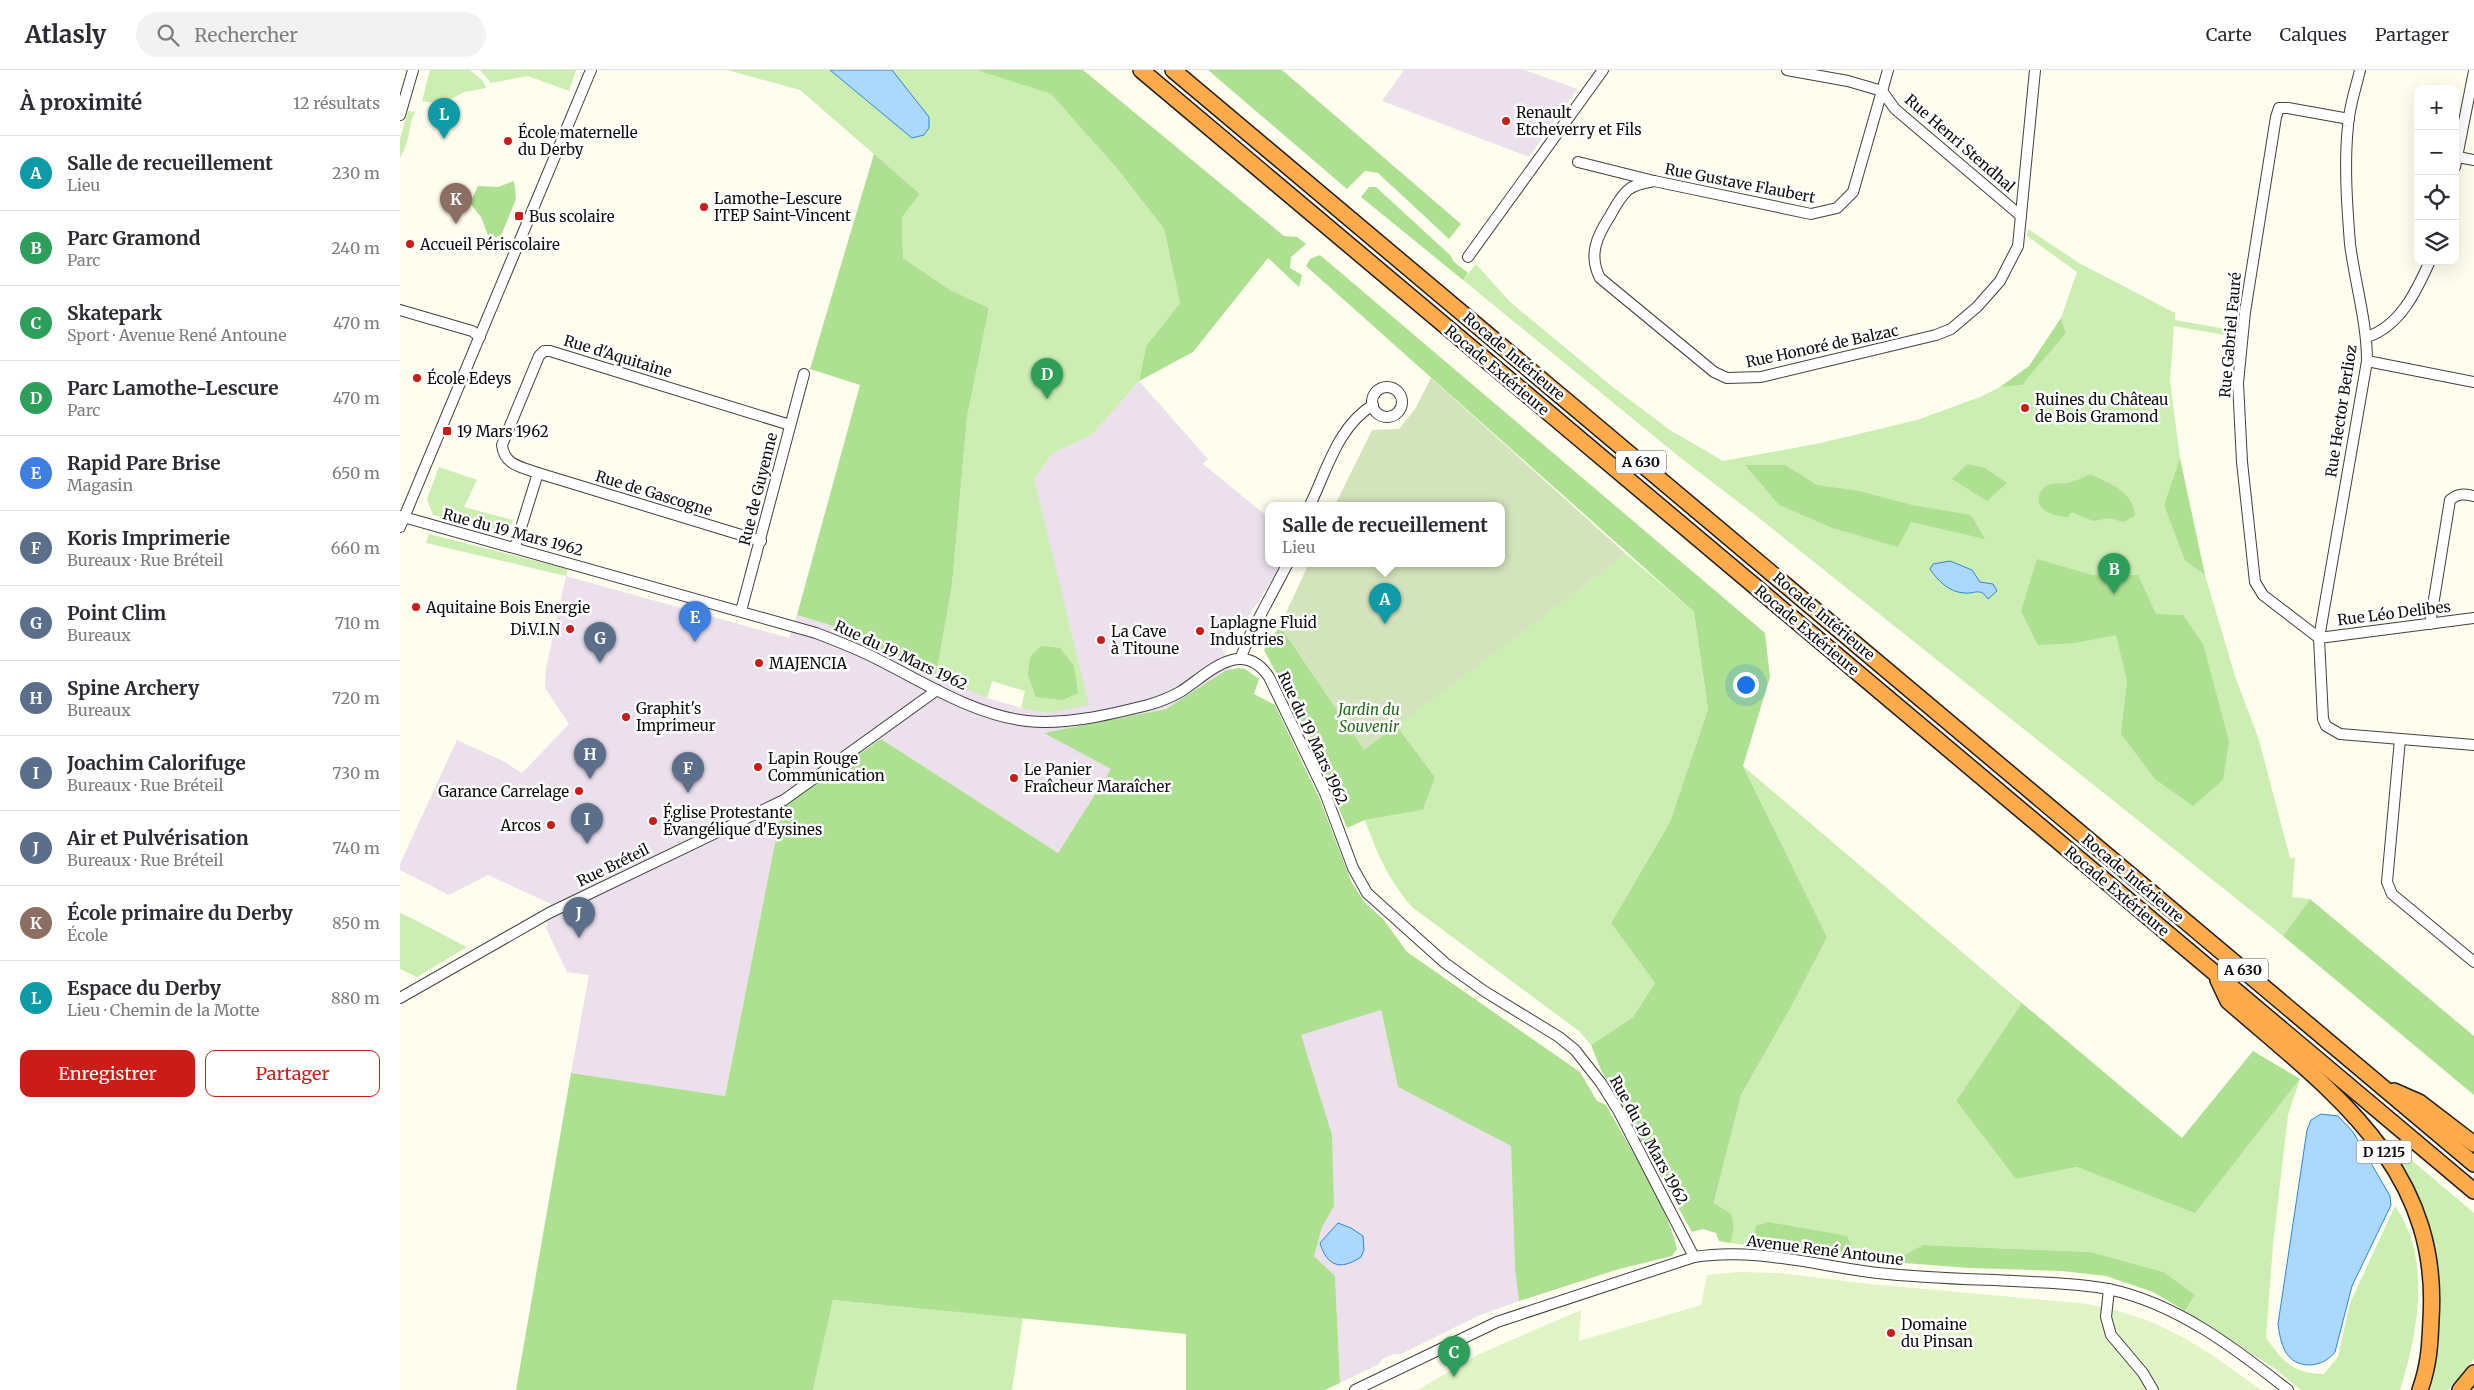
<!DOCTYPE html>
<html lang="fr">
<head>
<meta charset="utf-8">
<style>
  :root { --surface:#fff; --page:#f2f2f3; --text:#2b2b33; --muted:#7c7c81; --line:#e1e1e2; --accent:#cb1c17 }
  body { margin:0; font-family:Merriweather,serif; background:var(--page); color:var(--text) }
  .controls { position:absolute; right:15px; top:15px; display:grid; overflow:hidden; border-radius:10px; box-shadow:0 5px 20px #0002 }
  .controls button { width:45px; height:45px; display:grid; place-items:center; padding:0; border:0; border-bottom:1px solid var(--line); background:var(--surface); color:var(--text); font:25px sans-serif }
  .you { position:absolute; left:1345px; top:614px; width:18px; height:18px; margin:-12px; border:4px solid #fff; border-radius:50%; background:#1a73e8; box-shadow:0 0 0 8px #1a73e833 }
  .badge { display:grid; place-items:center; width:32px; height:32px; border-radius:50%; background:var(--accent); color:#fff; font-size:16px; font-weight:700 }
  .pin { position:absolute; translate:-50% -41px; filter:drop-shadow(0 1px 2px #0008) }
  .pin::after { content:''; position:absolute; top:26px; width:18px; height:15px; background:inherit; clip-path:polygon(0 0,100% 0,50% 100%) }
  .popup { position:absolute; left:865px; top:432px; width:240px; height:65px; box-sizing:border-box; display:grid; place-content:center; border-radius:10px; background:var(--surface); filter:drop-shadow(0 1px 4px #0005); font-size:16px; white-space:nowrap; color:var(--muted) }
  .popup b { font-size:19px; color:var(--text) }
  .popup::after { content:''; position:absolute; left:50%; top:100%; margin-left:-10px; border:10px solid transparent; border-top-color:var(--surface) }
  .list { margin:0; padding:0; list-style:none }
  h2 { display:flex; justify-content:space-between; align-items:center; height:65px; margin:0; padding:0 20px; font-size:21px }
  h2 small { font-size:16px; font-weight:400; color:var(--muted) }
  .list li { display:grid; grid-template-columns:32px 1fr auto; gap:15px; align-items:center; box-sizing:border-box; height:75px; padding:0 20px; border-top:1px solid var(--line) }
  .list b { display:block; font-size:19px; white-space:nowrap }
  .list p { margin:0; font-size:16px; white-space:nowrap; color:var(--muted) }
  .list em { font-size:16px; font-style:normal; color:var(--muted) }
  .actions { display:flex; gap:10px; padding:15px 20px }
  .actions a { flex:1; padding:11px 0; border:1px solid var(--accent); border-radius:10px; text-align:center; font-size:18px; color:var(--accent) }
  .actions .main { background:var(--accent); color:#fff }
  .icon { flex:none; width:28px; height:28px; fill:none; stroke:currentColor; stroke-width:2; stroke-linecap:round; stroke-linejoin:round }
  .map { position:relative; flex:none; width:2074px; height:1320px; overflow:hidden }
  header { display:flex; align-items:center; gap:30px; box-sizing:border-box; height:70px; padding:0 25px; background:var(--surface); border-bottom:1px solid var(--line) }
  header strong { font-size:24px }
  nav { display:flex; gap:28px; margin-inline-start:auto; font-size:18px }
  .search { width:350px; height:45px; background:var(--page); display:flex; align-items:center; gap:12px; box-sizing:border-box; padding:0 18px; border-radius:28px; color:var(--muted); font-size:19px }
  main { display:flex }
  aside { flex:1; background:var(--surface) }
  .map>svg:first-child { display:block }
  .industrial { fill:#ece0ed }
  .green { fill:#cceeb2 }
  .forest { fill:#ade090 }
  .cemetery { fill:#d3e3bb }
  .pitch { fill:#e0f4c5 }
  .water { fill:#abd8fc; stroke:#2b87db }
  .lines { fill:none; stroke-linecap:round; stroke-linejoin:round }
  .minor-casing { stroke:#404040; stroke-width:12 }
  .highway-casing { stroke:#1e1e1e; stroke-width:18 }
  .minor { stroke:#fff; stroke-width:10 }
  .highway { stroke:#ffab4b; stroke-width:15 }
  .poi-dot { fill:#cb1c17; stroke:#fff; stroke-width:2 }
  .labels { text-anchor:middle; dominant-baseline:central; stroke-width:5; stroke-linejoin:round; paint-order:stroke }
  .shield { fill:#fff; stroke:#565656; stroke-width:1 }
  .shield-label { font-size:14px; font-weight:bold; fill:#0d0d0d }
  .poi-label { font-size:15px; fill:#0d0d0d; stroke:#fff; text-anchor:start }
  .street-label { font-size:15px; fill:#0d0d0d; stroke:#fff }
  .park-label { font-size:15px; font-style:italic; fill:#216b17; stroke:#fff }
</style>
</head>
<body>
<header>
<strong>Atlasly</strong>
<div class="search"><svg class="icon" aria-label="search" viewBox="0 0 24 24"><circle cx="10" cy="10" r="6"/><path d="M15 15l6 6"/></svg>Rechercher</div>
<nav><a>Carte</a><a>Calques</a><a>Partager</a></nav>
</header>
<main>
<aside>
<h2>À proximité<small>12 résultats</small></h2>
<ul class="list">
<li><span class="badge" style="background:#0f9aa8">A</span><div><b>Salle de recueillement</b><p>Lieu</p></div><em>230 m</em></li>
<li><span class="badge" style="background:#2e9e5b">B</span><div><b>Parc Gramond</b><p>Parc</p></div><em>240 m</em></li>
<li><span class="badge" style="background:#2e9e5b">C</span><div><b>Skatepark</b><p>Sport · Avenue René Antoune</p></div><em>470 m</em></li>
<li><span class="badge" style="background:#2e9e5b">D</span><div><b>Parc Lamothe-Lescure</b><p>Parc</p></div><em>470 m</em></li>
<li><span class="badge" style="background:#3f7fe0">E</span><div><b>Rapid Pare Brise</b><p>Magasin</p></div><em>650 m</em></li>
<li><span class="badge" style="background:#5c6f8a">F</span><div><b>Koris Imprimerie</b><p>Bureaux · Rue Bréteil</p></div><em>660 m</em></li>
<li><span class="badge" style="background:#5c6f8a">G</span><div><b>Point Clim</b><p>Bureaux</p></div><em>710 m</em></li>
<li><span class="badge" style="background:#5c6f8a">H</span><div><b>Spine Archery</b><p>Bureaux</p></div><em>720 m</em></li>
<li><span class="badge" style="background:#5c6f8a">I</span><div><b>Joachim Calorifuge</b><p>Bureaux · Rue Bréteil</p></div><em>730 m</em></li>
<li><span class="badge" style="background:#5c6f8a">J</span><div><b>Air et Pulvérisation</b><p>Bureaux · Rue Bréteil</p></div><em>740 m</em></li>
<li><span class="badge" style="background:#8d6e63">K</span><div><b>École primaire du Derby</b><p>École</p></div><em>850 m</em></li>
<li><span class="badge" style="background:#0f9aa8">L</span><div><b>Espace du Derby</b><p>Lieu · Chemin de la Motte</p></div><em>880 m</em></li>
</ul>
<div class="actions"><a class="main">Enregistrer</a><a>Partager</a></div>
</aside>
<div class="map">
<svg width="2074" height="1320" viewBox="0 0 2074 1320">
  <rect width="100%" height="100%" fill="#fffded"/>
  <!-- industrial -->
  <g class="industrial">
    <path d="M1004,0H1125L1177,19L1129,87L982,31Z"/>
    <path d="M739,311L808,389L803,394L869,448V493H880L874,507L846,550L820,574L832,599L766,639L645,663L711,699L658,783L481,669L382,738L325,1026L171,1003L189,905L167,902L146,858L151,834L88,805L49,825L0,800V794L57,670L103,691L122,703L169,654L145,618L146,598L166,506L389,568L397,545L430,555L587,628L621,638L647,643L634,409L653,383L692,365Z"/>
    <path d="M981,940L998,1017L1111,1076L1115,1199L1119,1231L1078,1246L1001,1284H994L982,1289L979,1294L940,1313L935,1206L914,1186L922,1157L934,1136L900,965Z"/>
  </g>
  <!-- green -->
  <g class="green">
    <path d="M30,0H70L83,11L86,18L64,22L42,34L22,31Z"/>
    <path d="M80,0H176L169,21L128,6L91,13Z"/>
    <path d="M327,0H576L651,24L720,102L764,159L780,233L746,276L739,311L692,365L653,383L634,409L689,635L647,643L621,638L625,621L592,611L587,628L536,605L552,515L567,347L589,238L550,220L503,188L502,147L520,124L400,20Z"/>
    <path d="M8,41L15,42C7,58 11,70 0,88V69Z"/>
    <path d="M1628,159L1679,193L1775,243V250L1837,261L1836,267L1774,256L1770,311L1780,388L1764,435L1785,491L1805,505L1835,606L1859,670L1890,788H1895L1892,827L1910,829L1883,866L1354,444L1282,389L1063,210L1076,194L1110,232L1214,318L1270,360L1323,391L1421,373L1517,350L1580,327L1600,317L1622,315L1666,263L1661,248L1677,202L1627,166Z"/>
    <path d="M39,397L77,410L64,437L113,450L110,459L100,460L33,445L27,429Z"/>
    <path d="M29,464L168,499L166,506L26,473Z"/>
    <path d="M1226,484L1294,542L1308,639L1270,752L1211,853L1255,913L1233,947L1191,975L1179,961L1012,837C987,807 978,786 965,750L1023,740L1035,707L996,655Z"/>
    <path d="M1343,696L1622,933L1556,1031L1616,1109L1677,1097L1795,1142L1900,1009L1888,1045L1873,1175L1866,1268C1884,1292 1892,1303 1924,1304L1938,1287L1950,1233L1995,1136C2032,1188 2018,1263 2000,1320H1901L1874,1298L1785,1241L1795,1225L1690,1182L1523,1175L1491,1192L1457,1187L1447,1166L1356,1156L1351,1176L1331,1173L1334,1157L1314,1134L1341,1025L1390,939L1427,867Z"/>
    <path d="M0,843L9,847L67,877L17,907L0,899Z"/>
    <path d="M1982,1065L2074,1143V1289L2048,1320H2030C2038,1297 2039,1276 2039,1252C2041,1181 2020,1124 1982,1065Z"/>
    <path d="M433,1230L623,1247L612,1320H413Z"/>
  </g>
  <!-- forest -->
  <g class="forest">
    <path d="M576,0H683L884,166L897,167L906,174L891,187L890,198L902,205L899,217L868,188L793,282L739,311L746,276L780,233L764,159L720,102L651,24Z"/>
    <path d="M808,0H882L1061,154L1049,169L978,103L965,101L947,119Z"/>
    <path d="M474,84L520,124L502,147L503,188L550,220L589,238L567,347L552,515L536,605L430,555L397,545L460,315L410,299Z"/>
    <path d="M114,111L116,129L101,166L89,168L81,147L70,133L78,116L98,117Z"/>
    <path d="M969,117H976L1050,185L1054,192L1068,203L1063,210L961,127Z"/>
    <path d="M920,185L1365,563L1370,607L1343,696L1427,867L1390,939L1341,1025L1314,1133L1331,1144L1334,1157L1331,1173L1319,1171L1316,1163L1303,1159L1292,1162L1201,1000L1191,975L1233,947L1255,913L1211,853L1270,752L1308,639L1294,542L906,196L910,189Z"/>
    <path d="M1661,248L1666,263L1622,315L1600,317L1629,296Z"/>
    <path d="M1780,388L1805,505L1785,491L1764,435Z"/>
    <path d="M1567,394L1585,398L1607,413L1587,431L1552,409Z"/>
    <path d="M1345,395H1385L1417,415L1459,421L1512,435L1571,445L1585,469L1511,452L1498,477L1433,458L1379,435Z"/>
    <path d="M1690,404C1711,414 1733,421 1735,446L1723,452L1710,448L1693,451L1672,442L1668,447C1656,447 1632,440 1640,423C1646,410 1659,415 1668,413C1676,411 1683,408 1690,404Z"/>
    <path d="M1637,489L1692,505H1738L1756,544L1783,545L1803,574L1829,671L1823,710L1793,736L1755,709L1721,664L1727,611L1716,565L1675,573L1638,575L1621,541Z"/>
    <path d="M880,556L964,679L996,655L1035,707L1023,740L965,750L947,758L908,664L864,580Z"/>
    <path d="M641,576L660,578L674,596L678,623L663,630L636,627L628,605L630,587Z"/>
    <path d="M838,598L845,599L859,609L854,624L875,635L920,730L951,811L964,832L984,850L1007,882L1180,1002L1197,1031L1206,1035C1228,1075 1268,1137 1277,1179L1272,1186L1219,1199L1119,1231L1115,1199L1111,1076L998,1017L981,940L901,965L932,1065L934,1136L922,1157L914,1186L935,1206L940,1313L925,1320H786V1264L433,1230L413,1320H116L171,1003L325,1026L382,738L481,669L658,783L711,699L644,663L766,639L825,601Z"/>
    <path d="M1910,829L2074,966V1025L1883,866Z"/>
    <path d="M1622,933L1782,1068L1853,981L1900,1009L1795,1143L1677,1097L1616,1109L1556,1031Z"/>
    <path d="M1368,1152L1447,1166L1457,1187L1351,1176L1356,1156Z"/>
    <path d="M1523,1175L1690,1182L1763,1202L1795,1225L1785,1241L1753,1222L1706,1206L1662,1201L1570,1198L1491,1192Z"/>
  </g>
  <!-- cemetery -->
  <path class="cemetery" d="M1031,308L1226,484L964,680L880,556L909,493H1101V435H935L972,360L999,359L1015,339Z"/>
  <!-- pitch -->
  <path class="pitch" d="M1337,1202L1379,1203L1470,1214L1679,1233C1756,1244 1800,1275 1861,1320H1018L1077,1285L1181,1240L1179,1271L1301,1235L1307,1205Z"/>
  <!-- water -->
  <g class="water">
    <path d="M430,0H492L529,47V58L524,65L512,68Z"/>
    <path d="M1550,491L1572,500L1580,512L1593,514L1597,521L1588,529C1580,517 1576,524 1564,523C1549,522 1538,511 1530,499L1533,494Z"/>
    <path d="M1921,1044L1938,1046L1953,1062L1990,1126L1991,1135L1952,1216L1935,1282C1923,1298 1896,1301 1885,1281C1881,1273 1879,1263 1878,1254L1907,1060L1911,1050Z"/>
    <path d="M938,1153L951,1158L963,1166L964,1180L961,1187C940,1201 927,1196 920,1173Z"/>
  </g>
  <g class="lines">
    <defs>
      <g id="minor">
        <path d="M1387,0L1448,11L1482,21L1495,39L1621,146"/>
        <path d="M1960,0C1956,18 1949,37 1948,56C1944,94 1947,135 1950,174C1955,213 1967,252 1967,291L1919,568L1923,649L1926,656L1940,664L2074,675"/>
        <path d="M0,45L13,0"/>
        <path d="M2058,87L2074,90"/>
        <path d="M1178,92L1254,111L1411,144L1437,138L1453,122L1488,0"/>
        <path d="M2055,97L2074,1"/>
        <path d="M1254,111C1244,113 1235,114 1228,120C1220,127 1215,137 1210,146C1197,166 1188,185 1200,208L1314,302L1327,308L1361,307L1536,265L1551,259L1577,237L1600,211L1618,176L1635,0"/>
        <path d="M1068,187L1203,0"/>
        <path d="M0,240L72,261L80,267"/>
        <path d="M1967,267C2000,256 2016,222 2030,191"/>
        <path d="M1967,291L2074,312"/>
        <circle cx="987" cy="332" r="15"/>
        <path d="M138,403L361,471"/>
        <path d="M910,435C927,400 938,356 973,335"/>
        <path d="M0,446L416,563C437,571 458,579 479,590C525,613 574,645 627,651C667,655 708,645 748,635C759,632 769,628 780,622C807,605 841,566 869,607L925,723L953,798L967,823L1045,893L1084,921L1159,967L1175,980L1201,1013L1218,1040L1294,1187"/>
        <path d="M0,457L191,0"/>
        <path d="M115,477L138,403C121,397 104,395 102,375L139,286L144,281H150L390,355"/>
        <path d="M341,541L404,304"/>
        <path d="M2030,554L2050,430C2058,423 2064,424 2074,426"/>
        <path d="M1919,568L1863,525L1855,512L1842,392L1838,313L1845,242L1876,47L1879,38H1888L1949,49"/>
        <path d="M1919,568L2074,548"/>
        <path d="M840,589L851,563L888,493"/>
        <path d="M2000,669L1987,812L1992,824L2074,892"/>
        <path d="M0,928L149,843L384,730L537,620"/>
        <path d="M1709,1219L1706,1247L1711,1265L1743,1303L1753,1320"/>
        <path d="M955,1320L1097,1252L1294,1187C1355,1177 1418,1196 1478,1203C1523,1208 1569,1209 1614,1211C1645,1213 1677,1213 1708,1219C1776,1233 1835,1278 1888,1320"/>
      </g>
      <g id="highway">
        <path d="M741,0L2074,1121"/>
        <path d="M773,0L2074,1094"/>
        <path d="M1818,910L1828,931C1930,1020 2041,1096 2031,1249C2030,1275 2029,1295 2020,1320"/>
        <path d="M1994,1021L2019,1032L2074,1074"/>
        <path d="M2060,1320L2074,1303"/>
      </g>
    </defs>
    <!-- minor casing -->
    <use href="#minor" class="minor-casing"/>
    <!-- highway casing -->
    <use href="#highway" class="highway-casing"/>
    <!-- minor -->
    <use href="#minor" class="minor"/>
    <!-- highway -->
    <use href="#highway" class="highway"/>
  </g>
  <!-- markers -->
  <g class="poi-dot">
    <circle cx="1106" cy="51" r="5"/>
    <circle cx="108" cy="71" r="5"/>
    <circle cx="304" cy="137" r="5"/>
    <rect x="114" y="141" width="10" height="10" rx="2.5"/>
    <circle cx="10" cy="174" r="5"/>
    <circle cx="17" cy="308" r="5"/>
    <circle cx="1625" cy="338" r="5"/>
    <rect x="42" y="356" width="10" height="10" rx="2.5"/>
    <circle cx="16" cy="537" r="5"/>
    <circle cx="170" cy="559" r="5"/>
    <circle cx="800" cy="561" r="5"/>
    <circle cx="701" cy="570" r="5"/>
    <circle cx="359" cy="593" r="5"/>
    <circle cx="226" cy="647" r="5"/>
    <circle cx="358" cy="697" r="5"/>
    <circle cx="614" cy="708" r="5"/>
    <circle cx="179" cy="721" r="5"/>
    <circle cx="253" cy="751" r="5"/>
    <circle cx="151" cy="755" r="5"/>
    <circle cx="1491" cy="1263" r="5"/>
  </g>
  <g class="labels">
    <!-- shield labels -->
    <g class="shield">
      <rect x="1216" y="380.5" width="50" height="23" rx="4"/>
      <rect x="1818" y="888.5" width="50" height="23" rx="4"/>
      <rect x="1956.5" y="1070.5" width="55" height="23" rx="4"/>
    </g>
    <g class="shield-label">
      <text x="1241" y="392">A 630</text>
      <text x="1843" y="900">A 630</text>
      <text x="1984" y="1082">D 1215</text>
    </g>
    <!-- poi labels -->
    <g class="poi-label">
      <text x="1116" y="42">Renault<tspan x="1116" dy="17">Etcheverry et Fils</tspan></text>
      <text x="118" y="62">École maternelle<tspan x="118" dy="17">du Derby</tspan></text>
      <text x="314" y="128">Lamothe-Lescure<tspan x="314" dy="17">ITEP Saint-Vincent</tspan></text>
      <text x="129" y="146">Bus scolaire</text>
      <text x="20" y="174">Accueil Périscolaire</text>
      <text x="27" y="308">École Edeys</text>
      <text x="1635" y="329">Ruines du Château<tspan x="1635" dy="17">de Bois Gramond</tspan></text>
      <text x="57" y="361">19 Mars 1962</text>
      <text x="26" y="537">Aquitaine Bois Energie</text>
      <text x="810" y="552">Laplagne Fluid<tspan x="810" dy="17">Industries</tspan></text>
      <text x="160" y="559" text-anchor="end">Di.V.I.N</text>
      <text x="711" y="561">La Cave<tspan x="711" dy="17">à Titoune</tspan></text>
      <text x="369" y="593">MAJENCIA</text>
      <text x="236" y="638">Graphit's<tspan x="236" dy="17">Imprimeur</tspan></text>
      <text x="368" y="688">Lapin Rouge<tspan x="368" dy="17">Communication</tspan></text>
      <text x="624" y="699">Le Panier<tspan x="624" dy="17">Fraîcheur Maraîcher</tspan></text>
      <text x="169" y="721" text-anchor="end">Garance Carrelage</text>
      <text x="263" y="742">Église Protestante<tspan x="263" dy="17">Évangélique d'Eysines</tspan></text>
      <text x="141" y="755" text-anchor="end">Arcos</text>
      <text x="1501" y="1254">Domaine<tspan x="1501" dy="17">du Pinsan</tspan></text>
    </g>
    <!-- street labels -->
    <g class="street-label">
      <text transform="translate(1560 73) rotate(41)">Rue Henri Stendhal</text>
      <text transform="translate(1340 113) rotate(11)">Rue Gustave Flaubert</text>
      <text transform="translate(1830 265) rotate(-85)">Rue Gabriel Fauré</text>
      <text transform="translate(1422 276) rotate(-12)">Rue Honoré de Balzac</text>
      <text transform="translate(218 286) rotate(17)">Rue d'Aquitaine</text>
      <text transform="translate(1114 286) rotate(40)">Rocade Intérieure</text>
      <text transform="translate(1097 300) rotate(40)">Rocade Extérieure</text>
      <text transform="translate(1941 341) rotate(-81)">Rue Hector Berlioz</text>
      <text transform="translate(358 419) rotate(-76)">Rue de Guyenne</text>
      <text transform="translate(254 423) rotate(17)">Rue de Gascogne</text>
      <text transform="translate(113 462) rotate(15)">Rue du 19 Mars 1962</text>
      <text transform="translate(1994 543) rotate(-7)">Rue Léo Delibes</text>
      <text transform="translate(1424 546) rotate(40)">Rocade Intérieure</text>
      <text transform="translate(1407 560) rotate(40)">Rocade Extérieure</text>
      <text transform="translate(501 585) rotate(25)">Rue du 19 Mars 1962</text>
      <text transform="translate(913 668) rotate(65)">Rue du 19 Mars 1962</text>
      <text transform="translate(213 795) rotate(-26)">Rue Bréteil</text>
      <text transform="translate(1733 808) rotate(40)">Rocade Intérieure</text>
      <text transform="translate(1717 821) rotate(40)">Rocade Extérieure</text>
      <text transform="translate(1249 1070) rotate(61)">Rue du 19 Mars 1962</text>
      <text transform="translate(1425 1180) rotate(7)">Avenue René Antoune</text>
    </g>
    <!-- park labels -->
    <g class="park-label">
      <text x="969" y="639">Jardin du<tspan x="969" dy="17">Souvenir</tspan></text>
    </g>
  </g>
</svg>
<div class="controls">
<button>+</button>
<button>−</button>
<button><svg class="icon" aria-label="locate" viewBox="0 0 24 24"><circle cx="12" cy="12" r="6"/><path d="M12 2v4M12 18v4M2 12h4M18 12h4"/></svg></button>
<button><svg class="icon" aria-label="layers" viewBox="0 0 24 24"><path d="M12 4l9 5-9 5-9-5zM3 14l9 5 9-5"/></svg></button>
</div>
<div class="you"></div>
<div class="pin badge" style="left:985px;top:554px;background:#0f9aa8">A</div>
<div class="popup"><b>Salle de recueillement</b>Lieu</div>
<div class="pin badge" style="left:1714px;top:524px;background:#2e9e5b">B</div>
<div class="pin badge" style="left:1054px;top:1307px;background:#2e9e5b">C</div>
<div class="pin badge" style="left:647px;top:329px;background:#2e9e5b">D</div>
<div class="pin badge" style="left:295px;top:572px;background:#3f7fe0">E</div>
<div class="pin badge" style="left:288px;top:723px;background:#5c6f8a">F</div>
<div class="pin badge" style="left:200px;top:593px;background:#5c6f8a">G</div>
<div class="pin badge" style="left:190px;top:709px;background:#5c6f8a">H</div>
<div class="pin badge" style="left:187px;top:774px;background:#5c6f8a">I</div>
<div class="pin badge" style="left:179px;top:868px;background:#5c6f8a">J</div>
<div class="pin badge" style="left:56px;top:154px;background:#8d6e63">K</div>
<div class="pin badge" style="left:44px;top:69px;background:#0f9aa8">L</div>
</div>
</main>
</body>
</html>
